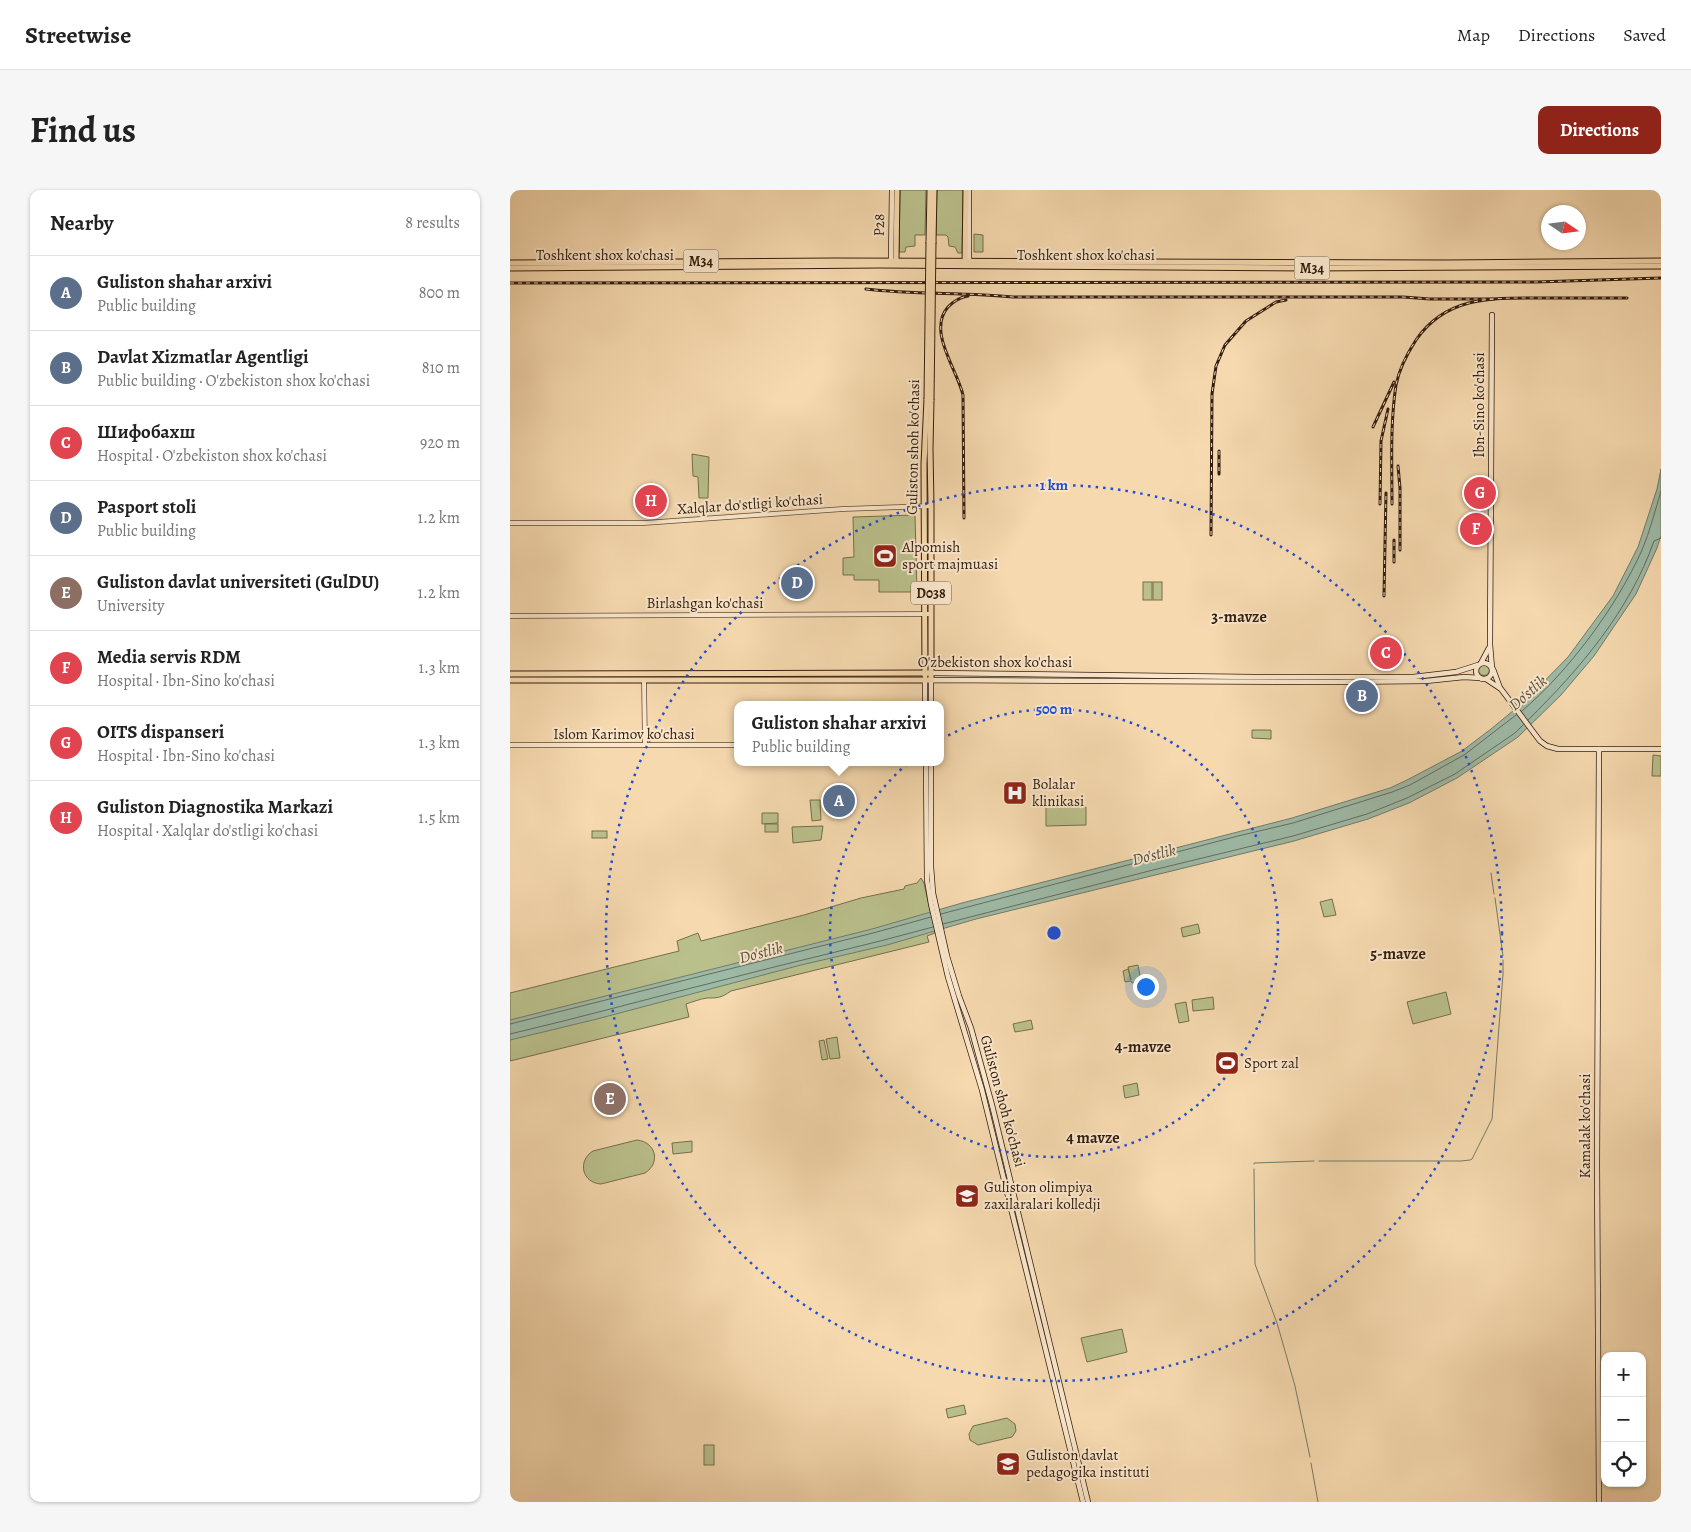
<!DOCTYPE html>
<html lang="en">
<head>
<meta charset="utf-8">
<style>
  :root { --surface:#fff; --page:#f6f6f6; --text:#222; --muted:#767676; --line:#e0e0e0; --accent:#8f2418 }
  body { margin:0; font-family:Alegreya,serif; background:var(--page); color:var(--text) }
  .controls { position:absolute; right:15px; bottom:15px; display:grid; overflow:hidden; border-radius:10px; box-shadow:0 1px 4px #0004 }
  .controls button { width:45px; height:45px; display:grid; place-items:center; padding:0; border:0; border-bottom:1px solid var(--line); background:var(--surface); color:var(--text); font:25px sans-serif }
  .compass { position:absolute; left:1031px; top:15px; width:45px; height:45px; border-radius:50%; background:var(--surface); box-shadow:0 1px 4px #0004; rotate:103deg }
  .you { position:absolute; left:635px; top:796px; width:18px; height:18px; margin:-12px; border:4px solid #fff; border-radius:50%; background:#1a73e8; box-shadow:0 0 0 8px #1a73e833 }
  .badge { display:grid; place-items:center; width:32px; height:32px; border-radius:50%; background:var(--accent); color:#fff; font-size:16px; font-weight:700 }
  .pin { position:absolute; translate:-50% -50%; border:2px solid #fff; box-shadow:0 1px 5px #0006 }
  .popup { position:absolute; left:224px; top:511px; width:210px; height:65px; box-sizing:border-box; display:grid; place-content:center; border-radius:10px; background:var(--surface); filter:drop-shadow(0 1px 4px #0005); font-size:16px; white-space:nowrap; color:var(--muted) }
  .popup b { font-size:19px; color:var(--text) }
  .popup::after { content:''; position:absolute; left:50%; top:100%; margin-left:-10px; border:10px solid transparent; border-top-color:var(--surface) }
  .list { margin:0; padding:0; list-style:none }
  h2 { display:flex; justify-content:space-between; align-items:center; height:65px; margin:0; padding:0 20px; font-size:21px }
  h2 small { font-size:16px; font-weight:400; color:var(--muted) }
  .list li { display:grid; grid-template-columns:32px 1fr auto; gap:15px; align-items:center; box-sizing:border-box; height:75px; padding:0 20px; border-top:1px solid var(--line) }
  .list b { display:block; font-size:19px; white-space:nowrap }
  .list p { margin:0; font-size:16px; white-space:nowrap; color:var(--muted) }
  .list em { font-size:16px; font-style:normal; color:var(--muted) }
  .icon { flex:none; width:28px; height:28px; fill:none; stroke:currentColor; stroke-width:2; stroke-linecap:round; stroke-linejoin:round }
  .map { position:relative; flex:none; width:1151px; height:1312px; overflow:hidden; border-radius:10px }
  header { display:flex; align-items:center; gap:30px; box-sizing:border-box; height:70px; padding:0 25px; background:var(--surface); border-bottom:1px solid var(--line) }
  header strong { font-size:24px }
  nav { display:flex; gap:28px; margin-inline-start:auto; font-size:18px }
  .intro { display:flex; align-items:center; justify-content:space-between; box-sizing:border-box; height:120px; padding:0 30px }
  h1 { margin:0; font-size:35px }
  .button { padding:12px 22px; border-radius:10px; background:var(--accent); color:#fff; font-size:18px; font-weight:700 }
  main { display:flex; gap:30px; padding:0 30px }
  aside { flex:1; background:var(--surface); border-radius:10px; box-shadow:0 1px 4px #0004 }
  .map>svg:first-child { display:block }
  .green { fill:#bac08c; stroke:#766e4c }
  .water { fill:#9dbaa7; stroke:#737b69 }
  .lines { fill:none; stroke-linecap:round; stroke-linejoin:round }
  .shore { stroke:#686c5a; stroke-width:1 }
  .stream { stroke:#737b69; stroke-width:1 }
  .tertiary-casing { stroke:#644c36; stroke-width:5.5 }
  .secondary-casing { stroke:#331d0d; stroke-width:6 }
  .primary-casing { stroke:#331d0d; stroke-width:7 }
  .trunk-casing { stroke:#331d0d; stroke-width:7 }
  .tertiary { stroke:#f9e6cb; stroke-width:4 }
  .secondary { stroke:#f9e6cb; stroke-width:4.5 }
  .primary { stroke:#f6d9af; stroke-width:5 }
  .trunk { stroke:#f6d9af; stroke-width:5 }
  .rail-casing { stroke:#331d0d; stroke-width:3 }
  .rail { stroke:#f9e6cb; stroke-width:1; stroke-dasharray:4; stroke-linecap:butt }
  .primary-bridge-casing { stroke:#331d0d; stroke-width:7; stroke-linecap:butt }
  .primary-bridge { stroke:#f6d9af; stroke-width:5 }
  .ring { fill:none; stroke:#1d4ed8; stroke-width:2.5; stroke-dasharray:2.5 5 }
  .labels { text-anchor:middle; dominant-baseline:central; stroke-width:4; stroke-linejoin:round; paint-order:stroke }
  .shield { fill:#f9e6cb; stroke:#6e5946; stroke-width:1 }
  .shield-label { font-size:14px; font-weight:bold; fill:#331d0d }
  .street-label { font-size:15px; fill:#331d0d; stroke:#f9e6cb }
  .poi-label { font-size:15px; fill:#331d0d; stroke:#f9e6cb; text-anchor:start }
  .neighbourhood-label { font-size:16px; font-weight:bold; fill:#331d0d; stroke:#f9e6cb }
  .water-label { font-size:16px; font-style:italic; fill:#534c3b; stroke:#f9e6cb }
  .centre { fill:#1d4ed8; stroke:#f9e6cb; stroke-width:2.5 }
  .ring-label { font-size:15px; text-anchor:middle; font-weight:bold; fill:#1d4ed8; stroke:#f9e6cb; stroke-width:4; stroke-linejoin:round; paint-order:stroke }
</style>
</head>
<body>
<header>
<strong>Streetwise</strong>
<nav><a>Map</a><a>Directions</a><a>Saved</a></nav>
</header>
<div class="intro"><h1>Find us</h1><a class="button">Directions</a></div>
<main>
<aside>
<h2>Nearby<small>8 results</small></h2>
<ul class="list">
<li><span class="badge" style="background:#5c6f8a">A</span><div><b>Guliston shahar arxivi</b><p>Public building</p></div><em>800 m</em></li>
<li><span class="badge" style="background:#5c6f8a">B</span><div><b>Davlat Xizmatlar Agentligi</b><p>Public building · O'zbekiston shox ko'chasi</p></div><em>810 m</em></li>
<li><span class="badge" style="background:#e0444e">C</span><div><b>Шифобахш</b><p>Hospital · O'zbekiston shox ko'chasi</p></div><em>920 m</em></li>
<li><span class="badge" style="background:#5c6f8a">D</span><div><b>Pasport stoli</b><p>Public building</p></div><em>1.2 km</em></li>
<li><span class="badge" style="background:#8d6e63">E</span><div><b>Guliston davlat universiteti (GulDU)</b><p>University</p></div><em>1.2 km</em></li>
<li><span class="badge" style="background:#e0444e">F</span><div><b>Media servis RDM</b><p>Hospital · Ibn-Sino ko'chasi</p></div><em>1.3 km</em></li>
<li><span class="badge" style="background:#e0444e">G</span><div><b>OITS dispanseri</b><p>Hospital · Ibn-Sino ko'chasi</p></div><em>1.3 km</em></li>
<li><span class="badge" style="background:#e0444e">H</span><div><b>Guliston Diagnostika Markazi</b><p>Hospital · Xalqlar do'stligi ko'chasi</p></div><em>1.5 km</em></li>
</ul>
</aside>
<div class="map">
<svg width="1151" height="1312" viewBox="0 0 1151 1312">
  <rect width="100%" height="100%" fill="#f6d9af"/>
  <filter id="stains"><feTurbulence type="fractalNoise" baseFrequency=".004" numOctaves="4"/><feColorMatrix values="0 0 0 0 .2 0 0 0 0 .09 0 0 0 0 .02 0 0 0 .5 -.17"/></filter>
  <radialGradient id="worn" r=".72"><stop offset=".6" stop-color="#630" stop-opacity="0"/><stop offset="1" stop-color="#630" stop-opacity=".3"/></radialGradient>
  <!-- green -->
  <g class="green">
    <path d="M390,0H416L415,45H405V56L396,57L395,62H389Z"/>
    <path d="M427,0H453L452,63H448L445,57L439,56L438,47L436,45H426Z"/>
    <path d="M464,44L473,45V62H464Z"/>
    <path d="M182,264L199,267L198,308H189L188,287L183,286Z"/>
    <path d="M405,325L407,402H369V390H344V385H333V368L344,367L343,327Z"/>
    <rect x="633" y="392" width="9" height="18"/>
    <rect x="643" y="392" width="9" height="18"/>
    <circle cx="974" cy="480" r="5.5"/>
    <path d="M742,540H761V549L742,548Z"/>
    <path d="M1143,565L1151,566V586H1142Z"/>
    <path d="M300,610H310L311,630L302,631Z"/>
    <path d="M536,617H576V635L536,636Z"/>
    <path d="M252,623H268V633L252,634Z"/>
    <rect x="255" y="634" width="13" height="8"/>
    <path d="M313,636L311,650L283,653L282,637Z"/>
    <rect x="82" y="641" width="15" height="7"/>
    <path d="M411,688L414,693L425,743L417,746L419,752L221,801C211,808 208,808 197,808C190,809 182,812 176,814L179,827L0,871V803L169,761L167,751L188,743L191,751L294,725L351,708L394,699L395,696L407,693Z"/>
    <path d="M822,709L826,725L814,727L810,712Z"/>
    <path d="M688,734L690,743L673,747L671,738Z"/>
    <path d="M628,775L631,791L622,793L621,791L615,792L613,781L618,779L621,790L618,777Z"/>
    <path d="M936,802L941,824L903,834L897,812Z"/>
    <path d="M703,807L704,819L683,821L682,810Z"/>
    <path d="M676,812L679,831L669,833L665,814Z"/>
    <path d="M521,830L523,839L505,842L503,834Z"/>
    <path d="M327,847L330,868L320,869L316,849Z"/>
    <path d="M314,850L318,869L312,870L309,851Z"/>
    <path d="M627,893L629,905L615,908L613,896Z"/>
    <path d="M127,950C146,952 151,973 135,983L91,994C72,993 67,971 83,961Z"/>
    <path d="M182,951V962L163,964L162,953Z"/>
    <path d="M612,1139L617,1162L577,1172L571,1148Z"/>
    <path d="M454,1215L456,1224L438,1228L436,1219Z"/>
    <path d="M497,1228L505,1234L506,1241L502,1247L468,1255L460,1250L459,1244L463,1236Z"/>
    <rect x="194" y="1255" width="10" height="20"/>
  </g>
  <!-- water -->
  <path class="water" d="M1151,279V345L1147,358L1126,404L1084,466L1051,505L1008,547L947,588L899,613L858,629L784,651L466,729L377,755L291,775L87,829L0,850V830L362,739L452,713L782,628L880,598L897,590L952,561L981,539L1015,511L1058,467L1103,406L1128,357L1147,299Z"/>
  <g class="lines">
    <!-- shore -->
    <g class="shore">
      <path d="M1012,521C1059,481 1107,416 1132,360C1140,341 1145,321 1151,301"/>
      <path d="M1018,530C1070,479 1120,420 1144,351L1151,348"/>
      <path d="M431,724L728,646L783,633L882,602L900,595L954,565L1006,525"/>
      <path d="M433,734L643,680L783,646L857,624L897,608L945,584L1005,543L1013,535"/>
      <path d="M0,834L363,743L421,727"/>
      <path d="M0,844C73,827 144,807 217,789C285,771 355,756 423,737"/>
    </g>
    <!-- stream -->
    <g class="stream">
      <path d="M981,683L984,704"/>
      <path d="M985,708L993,766"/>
      <path d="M809,971H951L960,970L962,969L982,929L993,784V770"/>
      <path d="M744,974V973L804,971"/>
      <path d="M744,979L745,1074L767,1133L785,1196L800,1267"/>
      <path d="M801,1273L808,1312"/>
    </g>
    <defs>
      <g id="tertiary">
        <path d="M0,333H134L333,319L421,316"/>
        <path d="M0,426L420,424"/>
        <path d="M134,491L135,555"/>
        <path d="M0,555H228"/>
      </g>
      <g id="secondary">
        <path d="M381,71L382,0"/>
        <path d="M459,74V0"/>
        <path d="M982,125L980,455L982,478"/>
        <circle cx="974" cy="481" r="8"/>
        <path d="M971,473L979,458"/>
        <path d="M983,479L990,498"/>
        <path d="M421,483L743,487H903L946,482L968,475"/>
        <path d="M976,489L991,499L1030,551L1037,556L1048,559H1151"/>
        <path d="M415,490V515"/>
        <path d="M421,515V490L827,492L916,491L954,487L970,488"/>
        <path d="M1089,559L1087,974L1089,1312"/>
        <path d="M416,572L417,690L421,714L438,787L472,900L573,1312"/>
        <path d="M421,572V677L423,703L437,766L449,806L461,838L482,915L578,1312"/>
      </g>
      <g id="primary">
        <path d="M419,52L420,0"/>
        <path d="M423,52L424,0"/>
        <path d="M386,71L387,0"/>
        <path d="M455,74L456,0"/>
        <path d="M0,484L421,483"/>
        <path d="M415,486L414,274L417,209"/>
        <path d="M0,490H421V316L420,259L421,210"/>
      </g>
      <g id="trunk">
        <path d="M0,73L324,71L937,73L1151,71"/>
        <path d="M0,78L369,75L798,78L1151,76"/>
      </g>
    </defs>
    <!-- tertiary casing -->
    <use href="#tertiary" class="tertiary-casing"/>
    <!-- secondary casing -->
    <use href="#secondary" class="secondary-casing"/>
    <!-- primary casing -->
    <use href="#primary" class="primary-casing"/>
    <!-- trunk casing -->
    <use href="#trunk" class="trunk-casing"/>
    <!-- tertiary -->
    <use href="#tertiary" class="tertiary"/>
    <!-- secondary -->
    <use href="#secondary" class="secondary"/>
    <!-- primary -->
    <use href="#primary" class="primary"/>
    <!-- trunk -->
    <use href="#trunk" class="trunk"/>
    <defs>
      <g id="rail">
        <path d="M0,93L1026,92L1151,88"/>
        <path d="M356,99C405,105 454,102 503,107H893L920,109H983"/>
        <path d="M863,237L884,192"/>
        <path d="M709,261V284"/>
        <path d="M888,276L890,298V360"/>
        <path d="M870,314L871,251L878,219"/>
        <path d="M882,314C882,275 880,234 886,195C889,179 897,164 906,150C937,105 984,108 1033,108C1061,108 1089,108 1117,108"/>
        <path d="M454,328L453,205C447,179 417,141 438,117C444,111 451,107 458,106"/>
        <path d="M701,345L702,204L706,176L715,155L736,131L766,112L776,110"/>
        <path d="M884,372V350"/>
        <path d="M874,406L876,303"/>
      </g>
    </defs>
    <!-- rail casing -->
    <use href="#rail" class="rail-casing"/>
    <!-- rail -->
    <use href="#rail" class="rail"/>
    <defs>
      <g id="primary-bridge">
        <path d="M417,209L419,52"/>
        <path d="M421,210L423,52"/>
      </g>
    </defs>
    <!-- primary-bridge casing -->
    <use href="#primary-bridge" class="primary-bridge-casing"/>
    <!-- primary-bridge -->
    <use href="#primary-bridge" class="primary-bridge"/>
  </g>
  <!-- distance rings -->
  <g class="ring">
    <circle cx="544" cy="743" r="224"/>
    <circle cx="544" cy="743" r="448"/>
  </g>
  <!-- icons -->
  <defs>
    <symbol id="stadium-square" viewBox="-11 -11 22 22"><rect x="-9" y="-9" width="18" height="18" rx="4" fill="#8f2418" stroke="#f9e6cb"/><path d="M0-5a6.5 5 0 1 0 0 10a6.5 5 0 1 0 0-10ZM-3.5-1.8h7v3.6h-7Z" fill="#fff"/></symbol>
    <symbol id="hospital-square" viewBox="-11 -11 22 22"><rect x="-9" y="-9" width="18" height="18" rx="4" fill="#8f2418" stroke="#f9e6cb"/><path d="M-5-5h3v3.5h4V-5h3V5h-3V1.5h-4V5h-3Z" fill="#fff"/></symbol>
    <symbol id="university-square" viewBox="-11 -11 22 22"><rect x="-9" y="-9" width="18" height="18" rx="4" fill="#8f2418" stroke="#f9e6cb"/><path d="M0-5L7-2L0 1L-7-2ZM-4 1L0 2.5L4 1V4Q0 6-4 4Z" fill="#fff"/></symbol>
  </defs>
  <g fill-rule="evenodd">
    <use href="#stadium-square" x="361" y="352" width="28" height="28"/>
    <use href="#hospital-square" x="491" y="589" width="28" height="28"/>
    <use href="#stadium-square" x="703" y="859" width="28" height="28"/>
    <use href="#university-square" x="443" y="992" width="28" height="28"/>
    <use href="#university-square" x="484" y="1260" width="28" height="28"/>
  </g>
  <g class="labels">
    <!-- shield labels -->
    <g class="shield">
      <rect x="173.5" y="59.5" width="35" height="23" rx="4"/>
      <rect x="784.5" y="66.5" width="35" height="23" rx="4"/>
      <rect x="401" y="391.5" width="40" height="23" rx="4"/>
    </g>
    <g class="shield-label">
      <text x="191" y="71">M34</text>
      <text x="802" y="78">M34</text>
      <text x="421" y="403">D038</text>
    </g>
    <!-- street labels -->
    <g class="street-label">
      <text transform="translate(369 35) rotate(-89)">Р28</text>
      <text x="95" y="65">Toshkent shox ko'chasi</text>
      <text x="576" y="65">Toshkent shox ko'chasi</text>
      <text transform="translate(969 215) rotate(-90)">Ibn-Sino ko'chasi</text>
      <text transform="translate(403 257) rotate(-89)">Guliston shoh ko'chasi</text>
      <text transform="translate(240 314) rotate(-4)">Xalqlar do'stligi ko'chasi</text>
      <text x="195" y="413">Birlashgan ko'chasi</text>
      <text x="485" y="472">O'zbekiston shox ko'chasi</text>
      <text x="114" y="544">Islom Karimov ko'chasi</text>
      <text transform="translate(493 911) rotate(75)">Guliston shoh ko'chasi</text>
      <text transform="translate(1075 936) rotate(-90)">Kamalak ko'chasi</text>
    </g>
    <!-- poi labels -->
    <g class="poi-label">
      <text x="392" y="357">Alpomish<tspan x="392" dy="17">sport majmuasi</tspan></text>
      <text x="522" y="594">Bolalar<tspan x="522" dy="17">klinikasi</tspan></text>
      <text x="734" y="873">Sport zal</text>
      <text x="474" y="997">Guliston olimpiya<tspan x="474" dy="17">zaxilaralari kolledji</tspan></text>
      <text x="516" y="1265">Guliston davlat<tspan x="516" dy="17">pedagogika instituti</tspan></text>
    </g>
    <!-- neighbourhood labels -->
    <g class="neighbourhood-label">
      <text x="729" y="427">3-mavze</text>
      <text x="888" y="764">5-mavze</text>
      <text x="633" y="857">4-mavze</text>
      <text x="583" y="948">4 mavze</text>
    </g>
    <!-- water labels -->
    <g class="water-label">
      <text transform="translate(1018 503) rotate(-41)">Do'stlik</text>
      <text transform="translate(644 665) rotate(-14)">Do'stlik</text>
      <text transform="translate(251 763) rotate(-14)">Do'stlik</text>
    </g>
  </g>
  <circle cx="544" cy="743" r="8" class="centre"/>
  <g class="ring-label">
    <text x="544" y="300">1 km</text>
    <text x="544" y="524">500 m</text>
  </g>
  <rect width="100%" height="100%" filter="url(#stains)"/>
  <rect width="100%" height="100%" fill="url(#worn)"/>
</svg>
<div class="controls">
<button>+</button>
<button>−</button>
<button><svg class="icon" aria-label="locate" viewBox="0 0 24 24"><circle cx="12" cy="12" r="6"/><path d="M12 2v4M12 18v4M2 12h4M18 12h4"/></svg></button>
</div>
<svg class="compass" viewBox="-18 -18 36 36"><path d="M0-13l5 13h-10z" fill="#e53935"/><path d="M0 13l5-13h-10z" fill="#767676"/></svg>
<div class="you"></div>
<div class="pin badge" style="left:329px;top:611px;background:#5c6f8a">A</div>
<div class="popup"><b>Guliston shahar arxivi</b>Public building</div>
<div class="pin badge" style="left:852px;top:506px;background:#5c6f8a">B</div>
<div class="pin badge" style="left:876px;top:463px;background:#e0444e">C</div>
<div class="pin badge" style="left:287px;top:393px;background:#5c6f8a">D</div>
<div class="pin badge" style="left:100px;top:909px;background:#8d6e63">E</div>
<div class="pin badge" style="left:966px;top:339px;background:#e0444e">F</div>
<div class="pin badge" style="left:970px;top:303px;background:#e0444e">G</div>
<div class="pin badge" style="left:141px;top:311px;background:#e0444e">H</div>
</div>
</main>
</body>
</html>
